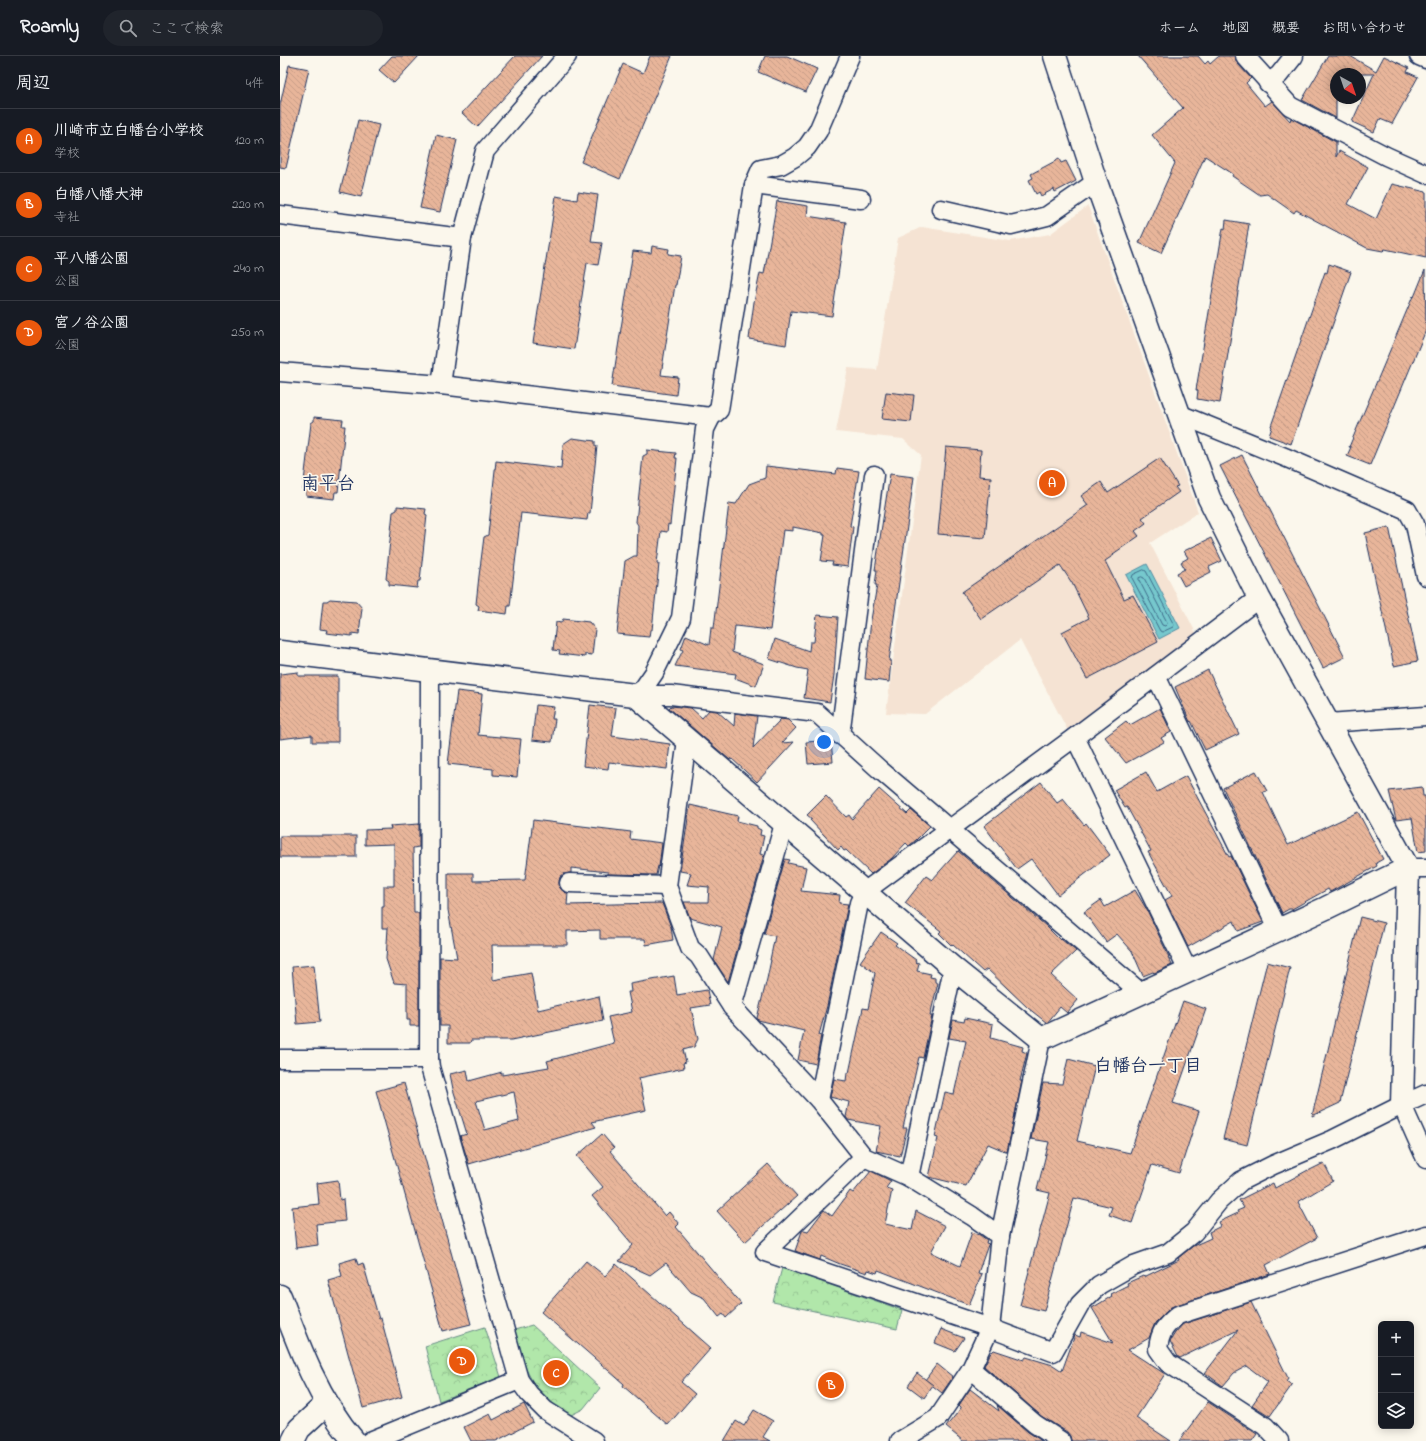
<!DOCTYPE html>
<html lang="ja">
<head>
<meta charset="utf-8">
<style>
  :root { --surface:#171b24; --page:#20242c; --text:#f1f3f6; --muted:#9ea1a6; --line:#363941; --accent:#ea580c }
  body { margin:0; font-family:"Indie Flower","Klee One",sans-serif; background:var(--page); color:var(--text) }
  .controls { position:absolute; right:12px; bottom:12px; display:grid; overflow:hidden; border-radius:6px; box-shadow:0 2px 10px #0003 }
  .controls button { width:36px; height:36px; display:grid; place-items:center; padding:0; border:0; border-bottom:1px solid var(--line); background:var(--surface); color:var(--text); font:20px sans-serif }
  .compass { position:absolute; left:1050px; top:12px; width:36px; height:36px; border-radius:50%; background:var(--surface); box-shadow:0 2px 10px #0003; rotate:140deg }
  .you { position:absolute; left:544px; top:686px; width:14px; height:14px; margin:-10px; border:3px solid #fff; border-radius:50%; background:#1a73e8; box-shadow:0 0 0 6px #1a73e833 }
  .badge { display:grid; place-items:center; width:26px; height:26px; border-radius:50%; background:var(--accent); color:#fff; font-size:13px; font-weight:700 }
  .pin { position:absolute; translate:-50% -50%; border:2px solid #fff; box-shadow:0 1px 4px #0006 }
  .list { margin:0; padding:0; list-style:none }
  h2 { display:flex; justify-content:space-between; align-items:center; height:52px; margin:0; padding:0 16px; font-size:17px }
  h2 small { font-size:13px; font-weight:400; color:var(--muted) }
  .list li { display:grid; grid-template-columns:26px 1fr auto; gap:12px; align-items:center; box-sizing:border-box; height:64px; padding:0 16px; border-top:1px solid var(--line) }
  .list b { display:block; font-size:15px; white-space:nowrap }
  .list p { margin:0; font-size:13px; white-space:nowrap; color:var(--muted) }
  .list em { font-size:13px; font-style:normal; color:var(--muted) }
  .icon { flex:none; width:22px; height:22px; fill:none; stroke:currentColor; stroke-width:2; stroke-linecap:round; stroke-linejoin:round }
  .map { position:relative; flex:none; width:1146px; height:1385px; overflow:hidden }
  header { display:flex; align-items:center; gap:24px; box-sizing:border-box; height:56px; padding:0 20px; background:var(--surface); border-bottom:1px solid var(--line) }
  header strong { font-size:19px }
  nav { display:flex; gap:22px; margin-inline-start:auto; font-size:14px }
  .search { width:280px; height:36px; background:var(--page); display:flex; align-items:center; gap:10px; box-sizing:border-box; padding:0 14px; border-radius:22px; color:var(--muted); font-size:15px }
  main { display:flex }
  aside { flex:1; background:var(--surface) }
  .map>svg:first-child { display:block }
  .built { fill:#f5e3d3 }
  .park { fill:url(#park-crowns); stroke:#668b84 }
  .water { fill:#76c8cd; stroke:#528ba1 }
  .lines { fill:none; stroke-linecap:round; stroke-linejoin:round }
  .shore { stroke:#3f6c8a; stroke-width:1 }
  .building { fill:url(#building-back-hatch); stroke:#1b2f5e; fill-rule:evenodd }
  .minor-casing { stroke:#1b2f5e; stroke-width:21 }
  .tertiary-casing { stroke:#1b2f5e; stroke-width:25 }
  .minor { stroke:#fbf7ec; stroke-width:18 }
  .tertiary { stroke:#fbf7ec; stroke-width:22 }
  .labels { text-anchor:middle; dominant-baseline:central; stroke-width:3.5; stroke-linejoin:round; paint-order:stroke }
  .neighbourhood-label { font-size:18px; font-weight:bold; fill:#1b2f5e; stroke:#fbf7ec }
</style>
</head>
<body>
<header>
<strong>Roamly</strong>
<div class="search"><svg class="icon" aria-label="search" viewBox="0 0 24 24"><circle cx="10" cy="10" r="6"/><path d="M15 15l6 6"/></svg>ここで検索</div>
<nav><a>ホーム</a><a>地図</a><a>概要</a><a>お問い合わせ</a></nav>
</header>
<main>
<aside>
<h2>周辺<small>4件</small></h2>
<ul class="list">
<li><span class="badge">A</span><div><b>川崎市立白幡台小学校</b><p>学校</p></div><em>120 m</em></li>
<li><span class="badge">B</span><div><b>白幡八幡大神</b><p>寺社</p></div><em>220 m</em></li>
<li><span class="badge">C</span><div><b>平八幡公園</b><p>公園</p></div><em>240 m</em></li>
<li><span class="badge">D</span><div><b>宮ノ谷公園</b><p>公園</p></div><em>250 m</em></li>
</ul>
</aside>
<div class="map">
<svg width="1146" height="1385" viewBox="0 0 1146 1385">
  <defs>
    <pattern id="park-crowns" width="20" height="18" patternUnits="userSpaceOnUse"><rect width="20" height="18" fill="#b1e7aa"/><path d="M2 6a3 3 0 1 1 6 0M12 15a3 3 0 1 1 6 0" fill="none" stroke="#98c695"/></pattern>
    <pattern id="building-back-hatch" width="6" height="6" patternUnits="userSpaceOnUse"><rect width="6" height="6" fill="#e8b59a"/><path d="M-1 5l2 2M0 0l6 6M5-1l2 2" fill="none" stroke="#c69c87"/></pattern>
  </defs>
  <rect width="100%" height="100%" fill="#fbf7ec"/>
  <filter id="ink" filterUnits="userSpaceOnUse"><feTurbulence type="fractalNoise" baseFrequency=".025" numOctaves="2"/><feDisplacementMap in="SourceGraphic" scale="8" xChannelSelector="R" yChannelSelector="G"/><feConvolveMatrix kernelMatrix="1 2 1 2 8 2 1 2 1" color-interpolation-filters="sRGB"/></filter>
  <g filter="url(#ink)">
    <!-- built -->
    <path class="built" d="M808,150L918,456L870,487L917,579L788,675L740,584L645,658L606,657L641,399L623,383L556,376L568,312L597,314L618,182L642,171L730,185L770,178Z"/>
    <!-- park -->
    <g class="park">
      <path d="M502,1212L622,1254L617,1273L493,1246Z"/>
      <path d="M252,1269L320,1332L303,1353L289,1360C279,1353 268,1346 260,1337C247,1319 238,1296 231,1275Z"/>
      <path d="M205,1271L221,1321L159,1345L145,1290Z"/>
    </g>
    <!-- water -->
    <path class="water" d="M867,508L900,572L879,583L846,519Z"/>
    <g class="lines">
      <!-- shore -->
      <g class="shore">
        <path d="M864,514L866,515L894,569L893,571L882,576L880,575L852,522L853,519Z"/>
        <path d="M862,521L864,522L887,566V568L885,570L882,569L859,524V522Z"/>
      </g>
    </g>
    <!-- building -->
    <g class="building">
      <path d="M112,0H139L114,27L99,14Z"/>
      <path d="M235,0H262L197,71L182,57Z"/>
      <path d="M370,0H392L340,123L301,106L343,8L363,17Z"/>
      <path d="M485,0H507L537,13L526,36L478,16Z"/>
      <path d="M858,0H918L925,8L928,5L930,8L939,0H955L957,7L971,22L966,27L985,50L992,45L1010,65L1011,62L1056,86V101L1059,95L1088,111L1068,148L1096,163L1112,128L1146,136V202L1105,193L1103,195L1087,192L1016,154L1014,157L987,138L980,139L952,120L953,118L925,100L881,197L859,187L895,107L872,79L903,52Z"/>
      <path d="M1048,0H1070L1096,15L1104,0L1129,12L1127,16L1138,21L1112,68L1100,63L1094,76L1072,66L1094,18H1056V62L1022,44Z"/>
      <path d="M9,9L29,13L6,112L0,111V49Z"/>
      <path d="M78,64L99,69L81,141L60,136Z"/>
      <path d="M156,79L177,84L160,156L140,152Z"/>
      <path d="M779,103L781,107L786,105L796,125L775,136L774,133L761,140L759,136L756,138L749,124L753,122L751,118Z"/>
      <path d="M298,136L318,139L311,186L322,187L318,209L307,207L294,293L253,287L276,140L297,144Z"/>
      <path d="M497,145L528,150L527,160L566,166L552,260L511,255L506,289L469,283L474,246L480,217L484,218Z"/>
      <path d="M946,164L969,168L940,347L917,343L918,334H916L943,172L945,173Z"/>
      <path d="M372,190L389,193L388,198L401,200L396,229H395L381,319L398,321L396,339L332,330L353,195L371,197Z"/>
      <path d="M1049,208L1071,216L1011,388L989,380L992,371L991,370L1045,216L1047,217Z"/>
      <path d="M1145,214L1146,274L1090,409L1067,400L1071,391H1069L1133,240L1134,241Z"/>
      <path d="M606,336L634,339L631,366L602,363Z"/>
      <path d="M34,361L63,364L62,370H65L58,436H55L54,443L26,440V436L23,434L31,367L34,365Z"/>
      <path d="M292,382L315,385V390H317L310,457H308L307,464L241,457L230,550H228L227,558L198,554L199,550L196,548L199,520L204,481L208,479L216,405L281,413L283,388Z"/>
      <path d="M666,391L701,394L699,420L711,421L705,482L658,478Z"/>
      <path d="M367,394L396,397L395,402H397L390,469L388,468L387,476L381,475L377,507L379,508L372,574H370L369,581L337,578L345,505L354,500H357L358,469L356,466L363,400L367,398Z"/>
      <path d="M962,399L1065,601L1043,612L940,410Z"/>
      <path d="M880,402L898,430L895,431L899,436L862,462L866,467L855,475L859,480L833,498L834,499L825,505L844,543L853,539L878,586L807,623L782,576L809,562L792,527L780,509L701,563L682,536L808,449L801,440L821,426L828,437Z"/>
      <path d="M486,410L556,418L557,412L579,415L570,470L573,471L568,511L552,509L553,506L541,505L545,479H543V477L513,471V475L503,474L490,574L455,570L452,596L484,608L476,630L455,622L456,618L395,610L403,594L401,593L406,579L429,589L431,572H434L449,447L456,448L469,428L485,422Z"/>
      <path d="M610,418L634,421L613,569L614,570L609,605H611L609,626L585,623L591,564L597,529H595L597,514H595Z"/>
      <path d="M117,450L146,453L145,458L147,459L140,525H138L137,532L109,529V525L106,523L113,456L117,454Z"/>
      <path d="M1109,471L1138,605L1114,610L1085,477Z"/>
      <path d="M931,482L942,505L929,511L931,516L904,530L897,517L905,513L901,506L908,502L904,495Z"/>
      <path d="M50,543L76,545L82,552L79,578L72,577V580L46,577L47,574L40,573L43,545H47Z"/>
      <path d="M537,559L558,561L554,619L550,646L524,642L528,614L517,612L489,603L495,583L529,595L530,586H534Z"/>
      <path d="M283,563L309,566L315,573L312,599L305,598V601L279,598L280,595L273,594L276,566L281,567Z"/>
      <path d="M928,614L959,678L925,694L911,665L910,666L895,631Z"/>
      <path d="M18,616V620H58V686H32V679L0,683V618Z"/>
      <path d="M177,635L202,638L198,679L241,683L237,721L213,719V713L168,708Z"/>
      <path d="M256,649L274,651L272,663H275L272,686L252,684Z"/>
      <path d="M310,649L336,652L332,680L390,688L387,713L329,706L328,713L303,710Z"/>
      <path d="M391,650L411,652L422,662L429,654L437,655L454,670L455,657L477,660L473,692L501,663L508,664L516,672L502,687L514,686L477,726L451,702L450,704L389,652Z"/>
      <path d="M880,652L891,676L881,682L884,686L846,707L825,681L846,665L850,669Z"/>
      <path d="M551,684L553,706L528,708L526,686Z"/>
      <path d="M976,715L987,735L983,736L1008,789L1078,756L1103,803L1096,807L1097,810L1050,836L1048,833L1012,853H1009L1002,857L943,732Z"/>
      <path d="M866,716L877,736L906,720L949,801L951,800L983,866L958,875L954,865L908,891L885,844L892,840L868,796L871,795L847,751L845,752L834,734Z"/>
      <path d="M761,726L777,747L783,743L804,769L806,767L830,799L778,839L751,803L737,813L704,770Z"/>
      <path d="M1142,731L1143,740H1145L1146,745V795L1138,796L1132,762L1116,764L1109,735Z"/>
      <path d="M599,733L627,758L631,754L650,770L636,784L629,790L626,787L611,803L591,818L566,794L564,795L561,791L558,794L530,764L532,763L527,759L546,740L566,761L569,759L572,763Z"/>
      <path d="M410,749L458,760L457,765L477,770V772L481,774L480,779L484,780L480,798L484,799L448,926L434,904L442,871L410,862L404,846H428L429,831L407,829L411,817L400,815Z"/>
      <path d="M253,764L351,776L350,783L382,787L379,811L378,810L376,819L328,818V816L291,812V817L284,818L280,821L279,827L280,832L284,836L288,837L287,849L382,847L391,871L393,884L366,889L365,883H320V874L287,875V889H212L213,924L251,917L258,954L319,940L323,965L231,984H191L190,987H168V970H160V901L177,902L168,854V817H193V825L245,824Z"/>
      <path d="M139,768V791L133,792L134,857H139V970H130V964H127V928L114,927L106,903L108,872H102V851H104V830H114V788L85,789V774L111,773L110,770Z"/>
      <rect x="0" y="780" width="76" height="21"/>
      <path d="M678,795L766,870L780,884L781,883L796,895L771,919L798,944L787,957L780,951L767,967L748,952L707,913L703,916L673,889L672,890L659,877L661,875L625,847L646,820L652,824Z"/>
      <path d="M505,803L510,804L508,807L526,811L521,835L560,839L559,847L568,848L547,950L539,979H541L536,1008L518,1004L524,975L478,964L477,962L487,923L491,904H490L495,880L484,878Z"/>
      <path d="M855,834L867,854L889,901H888L892,909L874,917L873,916L863,920L852,895L837,878L826,886L804,856L821,844L825,851Z"/>
      <path d="M1080,861L1104,867L1060,1047L1032,1060Z"/>
      <path d="M601,876L617,887L615,889L636,904L635,906L639,907L637,915L651,918L650,921L655,922V926L658,927L650,960H652L643,1002L639,1001L623,1072H627L620,1100L596,1095L601,1070L568,1064L566,1061L569,1046L550,1041L554,1023L566,1025L567,1017H569L583,952L588,953L595,917L580,906Z"/>
      <path d="M987,906L1010,912L967,1089L943,1083Z"/>
      <path d="M34,909L40,966L17,968L12,911Z"/>
      <path d="M394,920L397,939L427,934L430,949L411,952L418,983L414,991L403,994L406,1006L403,1007L404,1012L359,1022L366,1054L312,1066L316,1071L189,1108L180,1080L187,1078L173,1033L170,1018L187,1014L189,1025L222,1016V1019L269,1011L267,1005L334,987L328,961L352,956L348,936H351L350,928ZM234,1036L239,1065L205,1074L196,1045Z"/>
      <path d="M903,945L926,953L893,1047L919,1055L899,1117L872,1109L852,1167L829,1159L832,1151L794,1142L764,1255L740,1249L770,1137L757,1134L769,1086L751,1083L763,1027L782,1028L788,1003L815,1010L797,1085L850,1097Z"/>
      <path d="M685,962L713,968L711,982L743,991L742,995L747,997L740,1025H742L727,1096L708,1088L686,1130L649,1121L658,1082L655,1081L665,1036L674,1038L686,985L669,982L673,964L684,966Z"/>
      <path d="M124,1027L191,1268L163,1275L96,1035Z"/>
      <path d="M322,1078L334,1092L330,1095L385,1160L389,1156L399,1168L396,1171L461,1248L446,1262L443,1258L439,1261L424,1242L411,1236L386,1207L370,1219L339,1205L353,1189L312,1140L323,1131L297,1100Z"/>
      <path d="M1044,1107L1053,1125L1018,1146L1037,1182L986,1209L990,1218L891,1251L875,1267L869,1282L848,1294L885,1318L856,1362L891,1385H791L790,1380L787,1376L761,1360L704,1310L710,1298L714,1294L744,1304L746,1301L773,1309L782,1315L795,1279L800,1281L801,1276L833,1287L812,1252L832,1240L830,1238L848,1229L847,1227L863,1220L864,1221L899,1204L898,1202L913,1190L931,1182L929,1176L941,1170L939,1166L958,1157L957,1155L964,1152L959,1144L993,1127L995,1132L1028,1114V1115Z"/>
      <path d="M488,1108L517,1140L465,1186L437,1155Z"/>
      <path d="M591,1115L611,1125L606,1132L612,1134L605,1168L632,1174L636,1155L665,1170L651,1196L680,1210L692,1176L700,1179L707,1184L706,1187L709,1188L708,1189L698,1217L702,1218L689,1249L598,1214L597,1217L588,1214L587,1217L560,1208L541,1200L540,1204L515,1195L522,1175L524,1174L528,1175L544,1154L552,1160L570,1135L573,1137Z"/>
      <path d="M58,1124L60,1144L63,1143L65,1165L36,1168L38,1189L16,1192L12,1151L39,1148L37,1127Z"/>
      <path d="M76,1202L78,1209L83,1207L99,1263L101,1262L122,1341L83,1352L48,1224L62,1220L59,1207Z"/>
      <path d="M306,1205L325,1220L336,1208L431,1292L401,1326L415,1338L388,1369L343,1330L344,1328L261,1256Z"/>
      <path d="M971,1246L1008,1322L1006,1325L1012,1329L990,1360L972,1349L988,1326L967,1310L954,1317L943,1330L925,1317L958,1274L900,1302L898,1301L890,1285L895,1277L903,1268Z"/>
      <path d="M661,1273L684,1282L675,1295L655,1287Z"/>
      <path d="M657,1308L673,1321L662,1337L645,1324Z"/>
      <path d="M637,1317L653,1329L644,1342L628,1330Z"/>
      <path d="M690,1333L719,1355L717,1349L748,1376L762,1385H683L666,1371L681,1352V1351L679,1349Z"/>
      <path d="M928,1346L977,1378L972,1385H899Z"/>
      <path d="M244,1348L253,1366L216,1385H191L184,1371L210,1358L213,1364Z"/>
      <path d="M474,1354L493,1365L483,1381L490,1385H444L456,1365L464,1370Z"/>
    </g>
    <g class="lines">
      <defs>
        <g id="minor">
          <path d="M965,0L1010,50L1106,100L1146,118"/>
          <path d="M1139,0L1146,3"/>
          <path d="M988,27L999,19L1014,0"/>
          <path d="M474,129L581,143"/>
          <path d="M661,153L731,169L767,160L816,126"/>
          <path d="M0,159L182,182"/>
          <path d="M0,316L161,329L431,361"/>
          <path d="M161,329L182,182L205,95L287,0"/>
          <path d="M899,358L1007,402L1127,454L1135,468L1146,520"/>
          <path d="M150,615L149,1003L150,1011L239,1324L249,1338L265,1354L314,1385"/>
          <path d="M876,620L998,873"/>
          <path d="M355,639L363,633L374,617L401,562L425,373L431,361L439,354L474,129L481,113L501,109L515,101L527,91L538,75L570,0"/>
          <path d="M355,639H391L537,657L599,713L860,936"/>
          <path d="M1048,667L1146,660"/>
          <path d="M560,679L594,419"/>
          <path d="M795,681L908,915"/>
          <path d="M407,684L387,830L410,892L419,900L452,951L539,1044L584,1101L629,1121L692,1160L720,1180"/>
          <path d="M1128,812H1146"/>
          <path d="M289,827L387,830"/>
          <path d="M452,951L504,768"/>
          <path d="M0,1003H149"/>
          <path d="M539,1044L579,847L584,836L795,681L979,542"/>
          <path d="M1122,1049L1146,1103"/>
          <path d="M584,1101L485,1196L710,1272L773,1296L800,1248L819,1229L854,1209L888,1197L914,1176L939,1145L961,1125L993,1109L1052,1084L1122,1049L1146,1038"/>
          <path d="M629,1121L673,912"/>
          <path d="M691,1313L755,1368L781,1385"/>
          <path d="M90,1385L239,1324"/>
          <path d="M620,1385L658,1362L691,1313L710,1272L720,1180L761,983"/>
          <path d="M999,1385L985,1370L888,1307L878,1293C880,1275 885,1270 898,1259L1146,1179"/>
        </g>
        <g id="tertiary">
          <path d="M775,0L816,126L929,442L979,542L1128,812L1122,1049"/>
          <path d="M0,596L355,639L673,912L761,983L1046,852L1128,812"/>
          <path d="M0,1240C19,1291 38,1343 74,1385"/>
          <path d="M13,1385L19,1373L47,1347"/>
        </g>
      </defs>
      <!-- minor casing -->
      <use href="#minor" class="minor-casing"/>
      <!-- tertiary casing -->
      <use href="#tertiary" class="tertiary-casing"/>
      <!-- minor -->
      <use href="#minor" class="minor"/>
      <!-- tertiary -->
      <use href="#tertiary" class="tertiary"/>
    </g>
  </g>
  <g class="labels">
    <!-- neighbourhood labels -->
    <g class="neighbourhood-label">
      <text x="48" y="429">南平台</text>
      <text x="868" y="1011">白幡台一丁目</text>
    </g>
  </g>
</svg>
<div class="controls">
<button>+</button>
<button>−</button>
<button><svg class="icon" aria-label="layers" viewBox="0 0 24 24"><path d="M12 4l9 5-9 5-9-5zM3 14l9 5 9-5"/></svg></button>
</div>
<svg class="compass" viewBox="-18 -18 36 36"><path d="M0-13l5 13h-10z" fill="#e53935"/><path d="M0 13l5-13h-10z" fill="#9ea1a6"/></svg>
<div class="you"></div>
<div class="pin badge" style="left:772px;top:427px">A</div>
<div class="pin badge" style="left:551px;top:1329px">B</div>
<div class="pin badge" style="left:276px;top:1317px">C</div>
<div class="pin badge" style="left:182px;top:1305px">D</div>
</div>
</main>
</body>
</html>
